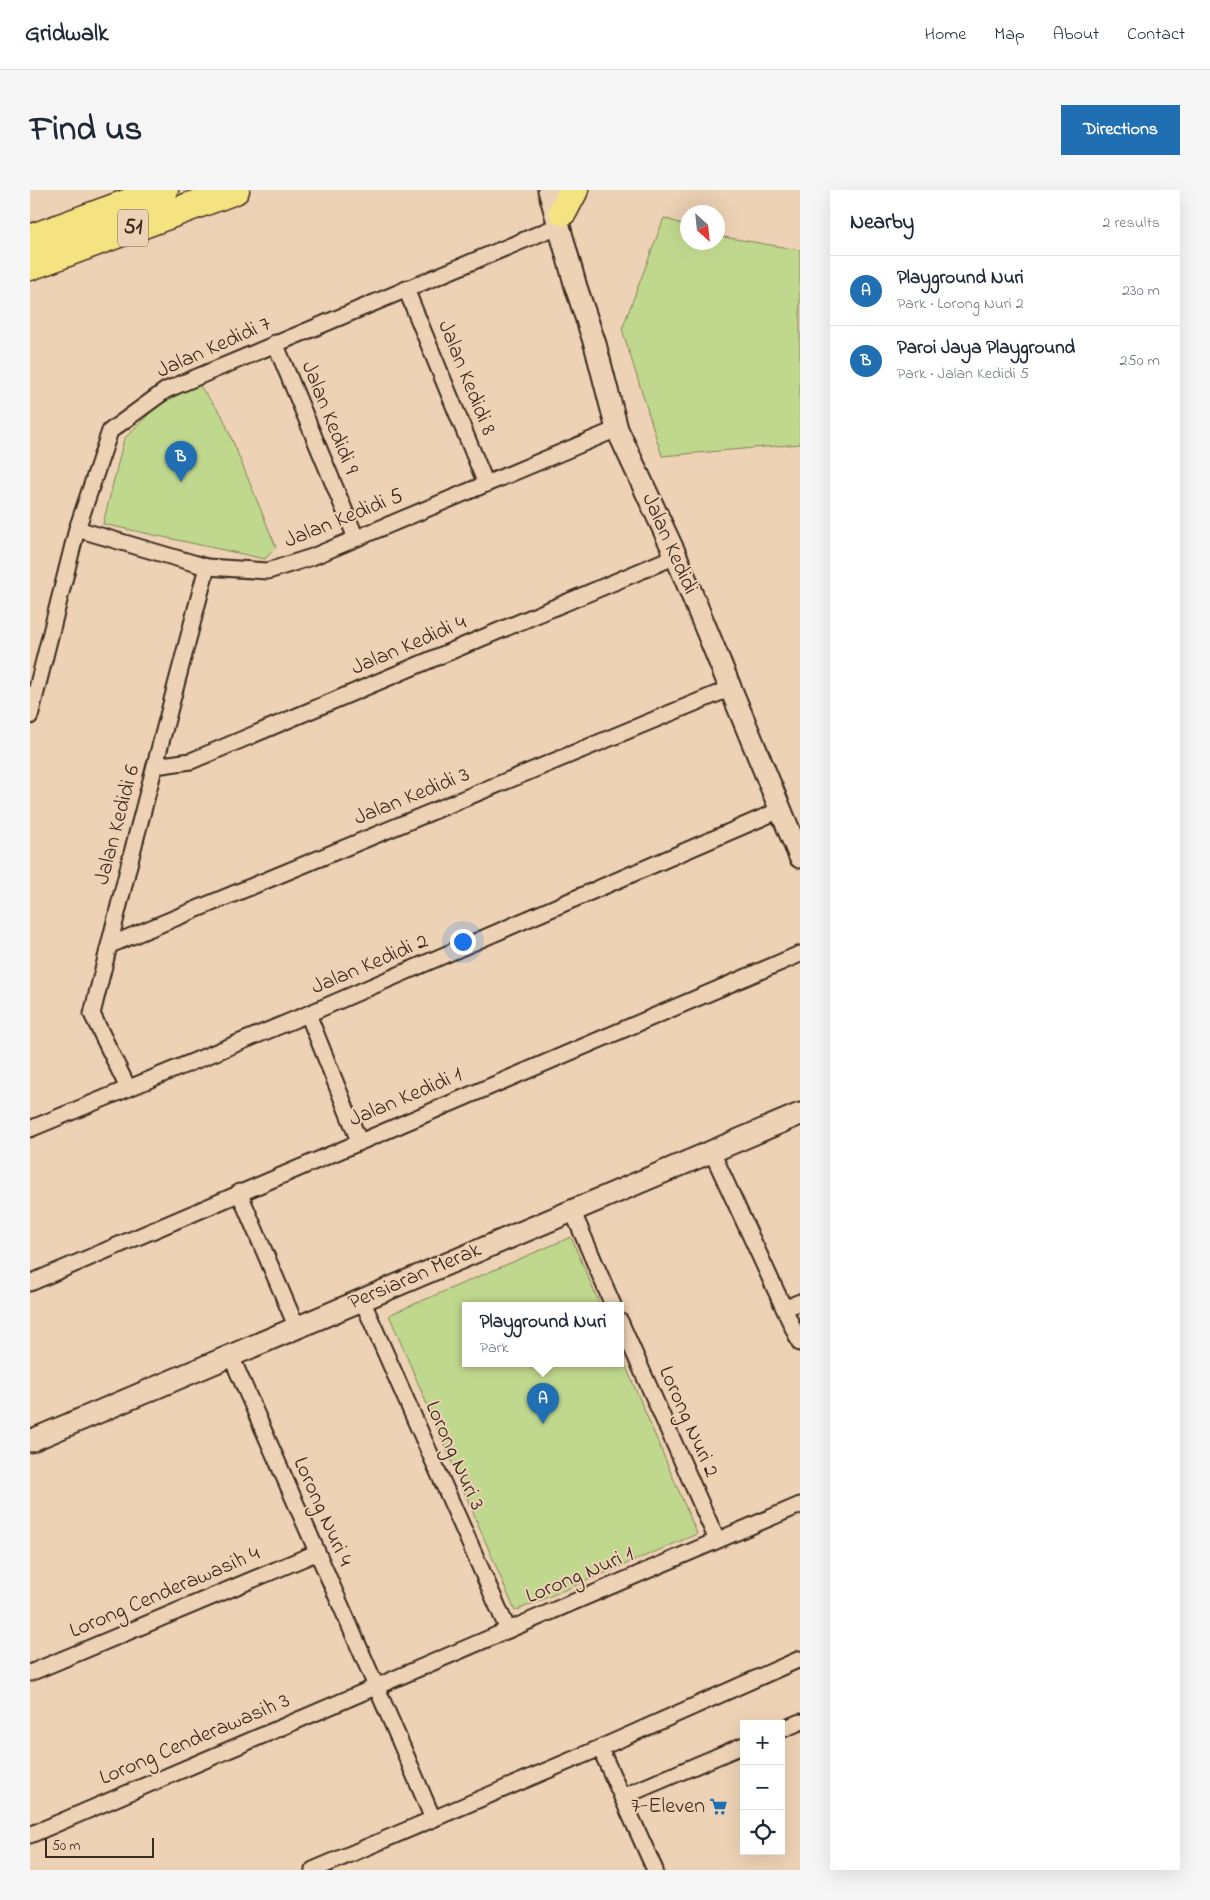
<!DOCTYPE html>
<html lang="en">
<head>
<meta charset="utf-8">
<style>
  :root { --surface:#fff; --page:#f6f6f7; --text:#1f2937; --muted:#747a83; --line:#e0e1e3; --accent:#1f6fb2 }
  body { margin:0; font-family:"Indie Flower",sans-serif; background:var(--page); color:var(--text) }
  .controls { position:absolute; right:15px; bottom:15px; display:grid; overflow:hidden; border-radius:0px; box-shadow:0 5px 20px #0002 }
  .controls button { width:45px; height:45px; display:grid; place-items:center; padding:0; border:0; border-bottom:1px solid var(--line); background:var(--surface); color:var(--text); font:25px sans-serif }
  .compass { position:absolute; left:650px; top:15px; width:45px; height:45px; border-radius:50%; background:var(--surface); box-shadow:0 5px 20px #0002; rotate:153deg }
  .scale { position:absolute; left:15px; bottom:12px; width:109px; box-sizing:border-box; padding-left:5px; border:2px solid #3b2a1e; border-top:0; font-size:14px; line-height:18px; white-space:nowrap; color:#3b2a1e; -webkit-text-stroke:4px #eed2b5; paint-order:stroke }
  .you { position:absolute; left:432px; top:751px; width:18px; height:18px; margin:-12px; border:4px solid #fff; border-radius:50%; background:#1a73e8; box-shadow:0 0 0 8px #1a73e833 }
  .badge { display:grid; place-items:center; width:32px; height:32px; border-radius:50%; background:var(--accent); color:#fff; font-size:16px; font-weight:700 }
  .pin { position:absolute; translate:-50% -41px; filter:drop-shadow(0 1px 2px #0008) }
  .pin::after { content:''; position:absolute; top:26px; width:18px; height:15px; background:inherit; clip-path:polygon(0 0,100% 0,50% 100%) }
  .popup { position:absolute; left:432px; top:1112px; width:162px; height:65px; box-sizing:border-box; display:grid; place-content:center; border-radius:0px; background:var(--surface); filter:drop-shadow(0 1px 4px #0005); font-size:16px; white-space:nowrap; color:var(--muted) }
  .popup b { font-size:19px; color:var(--text) }
  .popup::after { content:''; position:absolute; left:50%; top:100%; margin-left:-10px; border:10px solid transparent; border-top-color:var(--surface) }
  .list { margin:0; padding:0; list-style:none }
  h2 { display:flex; justify-content:space-between; align-items:center; height:65px; margin:0; padding:0 20px; font-size:21px }
  h2 small { font-size:16px; font-weight:400; color:var(--muted) }
  .list li { display:grid; grid-template-columns:32px 1fr auto; gap:15px; align-items:center; box-sizing:border-box; height:70px; padding:0 20px; border-top:1px solid var(--line) }
  .list b { display:block; font-size:19px; white-space:nowrap }
  .list p { margin:0; font-size:16px; white-space:nowrap; color:var(--muted) }
  .list em { font-size:16px; font-style:normal; color:var(--muted) }
  .icon { flex:none; width:28px; height:28px; fill:none; stroke:currentColor; stroke-width:2; stroke-linecap:round; stroke-linejoin:round }
  .map { position:relative; flex:none; width:770px; height:1680px; overflow:hidden; border-radius:0px }
  header { display:flex; align-items:center; gap:30px; box-sizing:border-box; height:70px; padding:0 25px; background:var(--surface); border-bottom:1px solid var(--line) }
  header strong { font-size:24px }
  nav { display:flex; gap:28px; margin-inline-start:auto; font-size:18px }
  .intro { display:flex; align-items:center; justify-content:space-between; box-sizing:border-box; height:120px; padding:0 30px }
  h1 { margin:0; font-size:35px }
  .button { padding:12px 22px; border-radius:0px; background:var(--accent); color:#fff; font-size:18px; font-weight:700 }
  main { display:flex; gap:30px; padding:0 30px }
  aside { flex:1; background:var(--surface); border-radius:0px; box-shadow:0 5px 20px #0002 }
  .map>svg:first-child { display:block }
  .green { fill:#c0d88e; stroke:#7e8156 }
  .lines { fill:none; stroke-linecap:round; stroke-linejoin:round }
  .street-casing { stroke:#3b2a1e; stroke-width:19 }
  .secondary-casing { stroke:#3b2a1e; stroke-width:25 }
  .highway-casing { stroke:#3b2a1e; stroke-width:31 }
  .street { stroke:#eed2b5; stroke-width:15 }
  .secondary { stroke:#eed2b5; stroke-width:21 }
  .highway { stroke:#f5e382; stroke-width:28 }
  .labels { text-anchor:middle; dominant-baseline:central; stroke-width:4; stroke-linejoin:round; paint-order:stroke }
  .shield { fill:#eed2b5; stroke:#715c4b; stroke-width:1 }
  .shield-label { font-size:21px; font-weight:bold; fill:#3b2a1e }
  .street-label { font-size:22px; fill:#3b2a1e; stroke:#eed2b5 }
  .poi-label { font-size:22px; fill:#3b2a1e; stroke:#eed2b5; text-anchor:end }
</style>
</head>
<body>
<header>
<strong>Gridwalk</strong>
<nav><a>Home</a><a>Map</a><a>About</a><a>Contact</a></nav>
</header>
<div class="intro"><h1>Find us</h1><a class="button">Directions</a></div>
<main>
<div class="map">
<svg width="770" height="1680" viewBox="0 0 770 1680">
  <rect width="100%" height="100%" fill="#eed2b5"/>
  <filter id="ink" filterUnits="userSpaceOnUse"><feTurbulence type="fractalNoise" baseFrequency=".02" numOctaves="2"/><feDisplacementMap in="SourceGraphic" scale="10" xChannelSelector="R" yChannelSelector="G"/><feConvolveMatrix kernelMatrix="1 2 1 2 8 2 1 2 1" color-interpolation-filters="sRGB"/></filter>
  <g filter="url(#ink)">
    <!-- green -->
    <g class="green">
      <path d="M634,28L657,36L658,52H688V46L770,60V254L632,266L592,139Z"/>
      <path d="M168,194L192,225L246,357L235,369L73,334L94,249L126,217Z"/>
      <path d="M541,1047L570,1115H436V1173H590L591,1165L667,1344L485,1421L359,1125Z"/>
    </g>
    <g class="lines">
      <defs>
        <g id="street">
          <path d="M376,99L456,294"/>
          <path d="M245,153L326,348"/>
          <path d="M47,339L177,377L238,381L282,367L587,239"/>
          <path d="M0,526L47,339L80,241L136,200L530,35"/>
          <path d="M125,576L161,571L646,366"/>
          <path d="M80,755L701,498"/>
          <path d="M278,824L329,951"/>
          <path d="M98,898L62,824L104,655L177,377"/>
          <path d="M0,939L278,824L750,620"/>
          <path d="M682,962L770,1153"/>
          <path d="M209,1002L267,1138"/>
          <path d="M542,1020L583,1115"/>
          <path d="M0,1093L770,764"/>
          <path d="M332,1110L478,1440"/>
          <path d="M755,1118L770,1112"/>
          <path d="M590,1131L687,1350"/>
          <path d="M201,1166C268,1320 338,1474 403,1629"/>
          <path d="M0,1483L286,1363"/>
          <path d="M751,1540L770,1532"/>
          <path d="M570,1558L625,1680"/>
          <path d="M592,1607L714,1555"/>
          <path d="M0,1645L770,1315"/>
          <path d="M283,1680L570,1558L770,1469"/>
        </g>
        <g id="secondary">
          <path d="M519,0L546,97L565,154L587,239L646,366L770,667"/>
          <path d="M0,1251L770,924"/>
        </g>
        <g id="highway">
          <path d="M533,21L544,0"/>
          <path d="M0,49L134,0"/>
          <path d="M0,76L205,0"/>
        </g>
      </defs>
      <!-- street casing -->
      <use href="#street" class="street-casing"/>
      <!-- secondary casing -->
      <use href="#secondary" class="secondary-casing"/>
      <!-- highway casing -->
      <use href="#highway" class="highway-casing"/>
      <!-- street -->
      <use href="#street" class="street"/>
      <!-- secondary -->
      <use href="#secondary" class="secondary"/>
      <!-- highway -->
      <use href="#highway" class="highway"/>
    </g>
  </g>
  <!-- icons -->
  <defs>
    <symbol id="supermarket-bare" viewBox="-9 -9 18 18"><path d="M-6-5.5h2.5l.6 2H6L4.5 2H-2.5L-4.4-4H-6ZM-1.5 3.2a1.3 1.3 0 1 0 .1 0ZM3 3.2a1.3 1.3 0 1 0 .1 0Z" fill="#1f6fb2" stroke="#eed2b5" stroke-width="2.5" paint-order="stroke"/></symbol>
  </defs>
  <g fill-rule="evenodd">
    <use href="#supermarket-bare" x="676" y="1604" width="25" height="25"/>
  </g>
  <g class="labels">
    <!-- shield labels -->
    <rect class="shield" x="88" y="19.5" width="30" height="37" rx="4"/>
    <g class="shield-label">
      <text x="103" y="38">51</text>
    </g>
    <!-- street labels -->
    <g class="street-label">
      <text transform="translate(184 158) rotate(-24)">Jalan Kedidi 7</text>
      <text transform="translate(436 188) rotate(68)">Jalan Kedidi 8</text>
      <text transform="translate(299 228) rotate(68)">Jalan Kedidi 9</text>
      <text transform="translate(314 329) rotate(-22)">Jalan Kedidi 5</text>
      <text transform="translate(639 354) rotate(66)">Jalan Kedidi</text>
      <text transform="translate(379 456) rotate(-23)">Jalan Kedidi 4</text>
      <text transform="translate(382 607) rotate(-22)">Jalan Kedidi 3</text>
      <text transform="translate(88 635) rotate(-75)">Jalan Kedidi 6</text>
      <text transform="translate(340 775) rotate(-23)">Jalan Kedidi 2</text>
      <text transform="translate(376 908) rotate(-23)">Jalan Kedidi 1</text>
      <text transform="translate(385 1087) rotate(-23)">Persiaran Merak</text>
      <text transform="translate(658 1232) rotate(66)">Lorong Nuri 2</text>
      <text transform="translate(424 1266) rotate(66)">Lorong Nuri 3</text>
      <text transform="translate(292 1322) rotate(66)">Lorong Nuri 4</text>
      <text transform="translate(550 1386) rotate(-23)">Lorong Nuri 1</text>
      <text transform="translate(135 1403) rotate(-23)">Lorong Cenderawasih 4</text>
      <text transform="translate(165 1550) rotate(-23)">Lorong Cenderawasih 3</text>
    </g>
    <!-- poi labels -->
    <g class="poi-label">
      <text x="675" y="1617">7-Eleven</text>
    </g>
  </g>
</svg>
<div class="controls">
<button>+</button>
<button>−</button>
<button><svg class="icon" aria-label="locate" viewBox="0 0 24 24"><circle cx="12" cy="12" r="6"/><path d="M12 2v4M12 18v4M2 12h4M18 12h4"/></svg></button>
</div>
<svg class="compass" viewBox="-18 -18 36 36"><path d="M0-13l5 13h-10z" fill="#e53935"/><path d="M0 13l5-13h-10z" fill="#747a83"/></svg>
<div class="scale">50 m</div>
<div class="you"></div>
<div class="pin badge" style="left:513px;top:1234px">A</div>
<div class="popup"><b>Playground Nuri</b>Park</div>
<div class="pin badge" style="left:151px;top:292px">B</div>
</div>
<aside>
<h2>Nearby<small>2 results</small></h2>
<ul class="list">
<li><span class="badge">A</span><div><b>Playground Nuri</b><p>Park · Lorong Nuri 2</p></div><em>230 m</em></li>
<li><span class="badge">B</span><div><b>Paroi Jaya Playground</b><p>Park · Jalan Kedidi 5</p></div><em>250 m</em></li>
</ul>
</aside>
</main>
</body>
</html>
